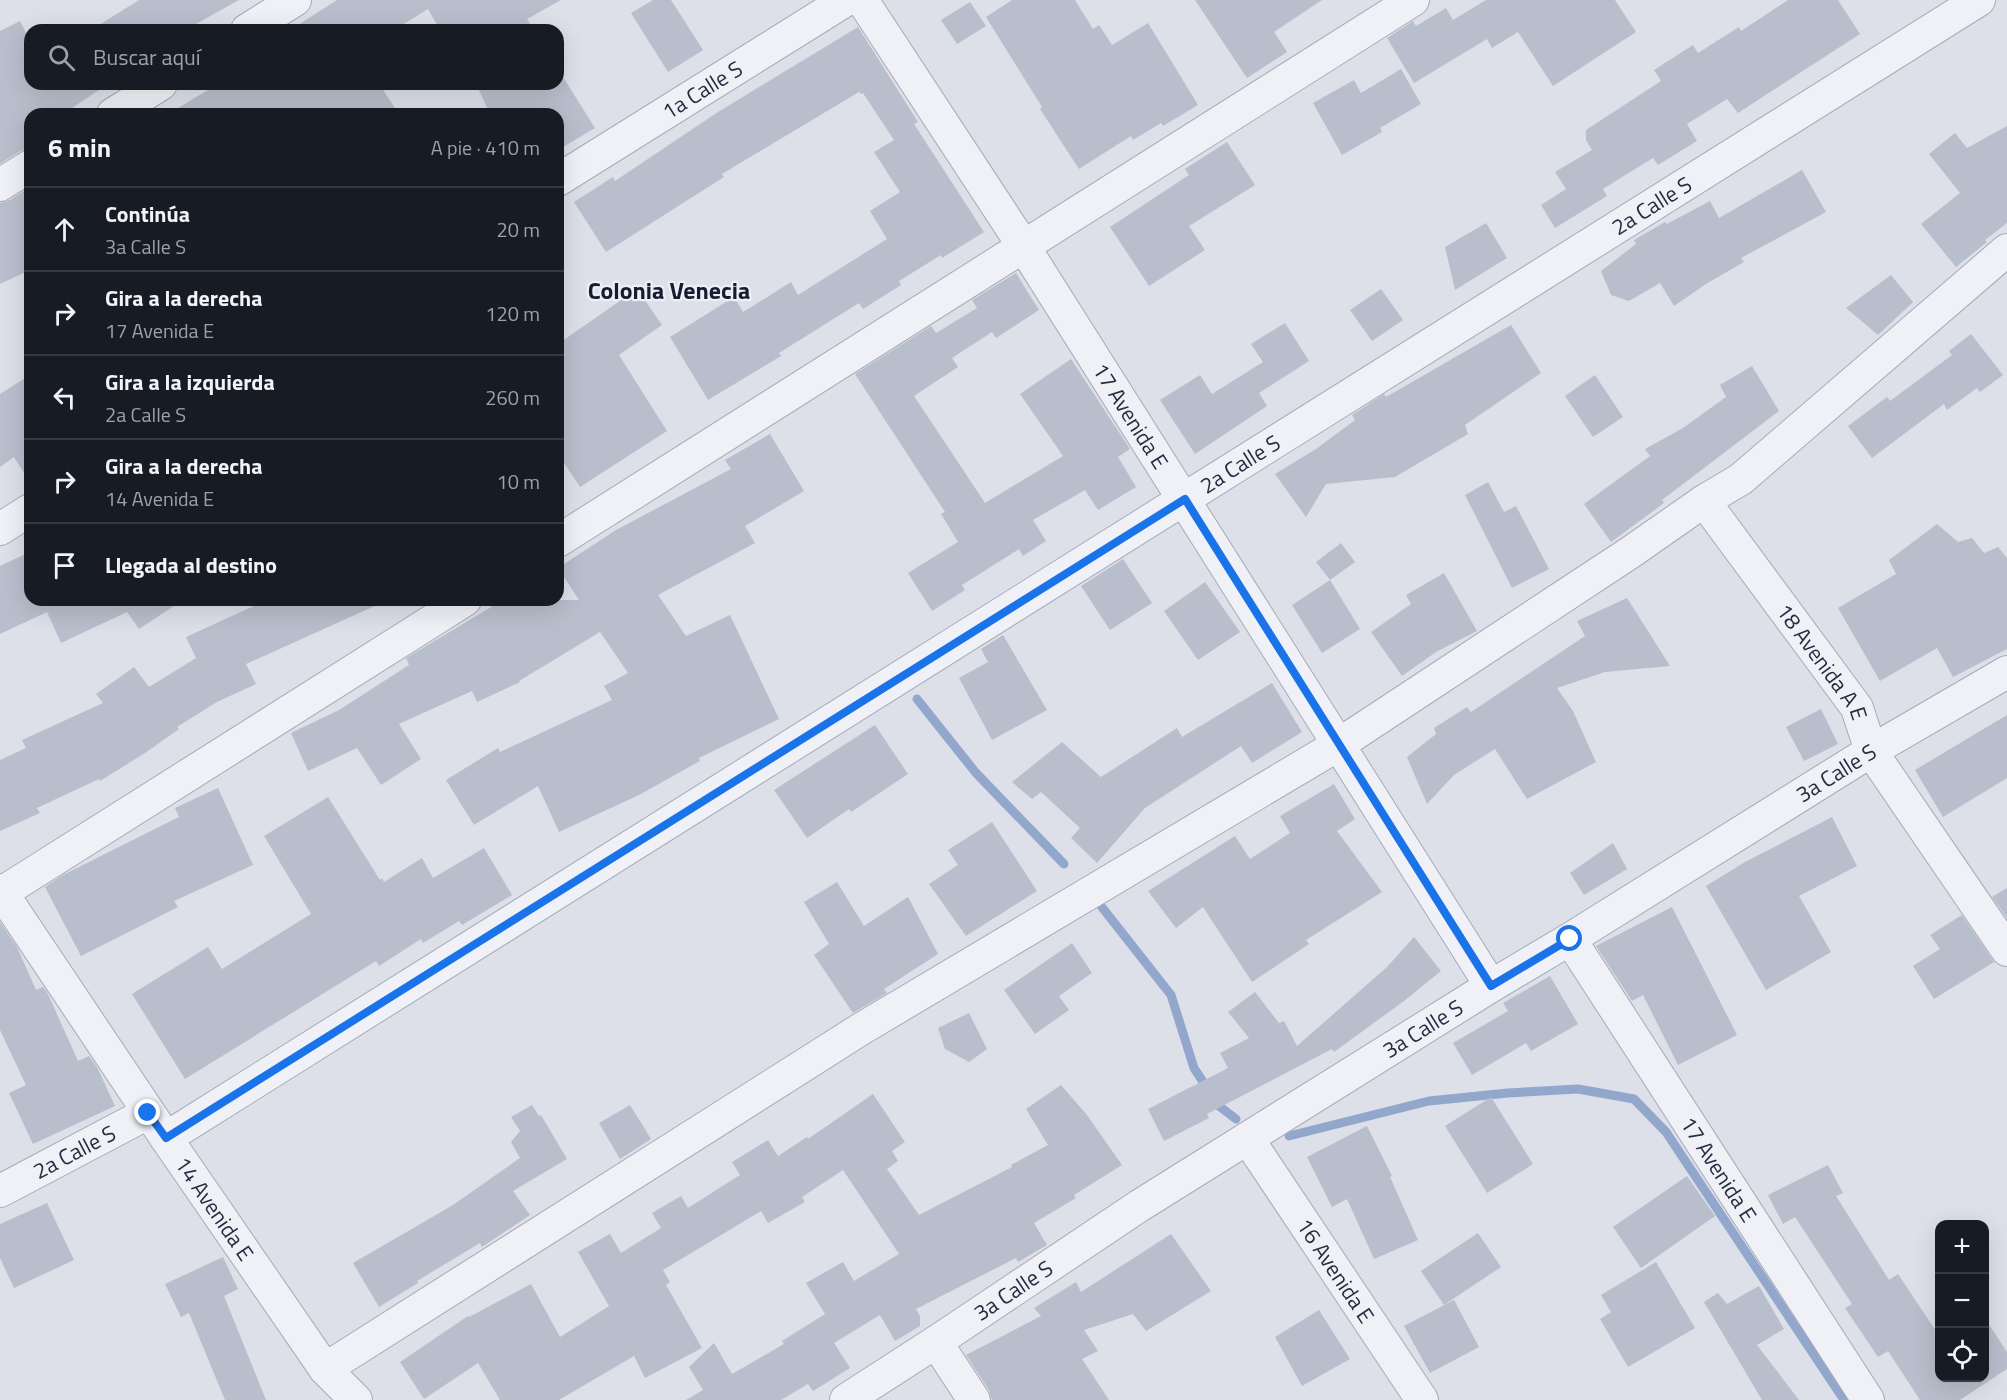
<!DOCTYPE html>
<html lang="es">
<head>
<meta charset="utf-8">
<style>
  :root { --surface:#171b24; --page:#242831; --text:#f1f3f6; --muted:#9ea1a6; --line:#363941 }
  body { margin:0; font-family:"Titillium Web",sans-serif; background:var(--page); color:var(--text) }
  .controls { position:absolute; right:18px; bottom:18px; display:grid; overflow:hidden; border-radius:12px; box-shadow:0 6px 24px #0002 }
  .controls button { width:54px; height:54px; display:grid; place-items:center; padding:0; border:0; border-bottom:2px solid var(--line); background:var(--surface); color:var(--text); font:30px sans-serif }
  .stop { position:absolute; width:18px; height:18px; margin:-14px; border:4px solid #1a73e8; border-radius:50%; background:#fff }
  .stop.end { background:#1a73e8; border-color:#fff; box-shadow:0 2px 6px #0008 }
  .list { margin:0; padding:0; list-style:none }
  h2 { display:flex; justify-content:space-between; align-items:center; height:78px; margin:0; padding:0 24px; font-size:26px }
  h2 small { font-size:20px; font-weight:400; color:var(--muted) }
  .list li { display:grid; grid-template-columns:39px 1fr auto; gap:18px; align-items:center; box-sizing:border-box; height:84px; padding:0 24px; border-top:2px solid var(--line) }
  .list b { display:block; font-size:22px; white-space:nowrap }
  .list p { margin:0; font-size:20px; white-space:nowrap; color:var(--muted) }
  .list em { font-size:20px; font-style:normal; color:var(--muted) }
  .icon { flex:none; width:33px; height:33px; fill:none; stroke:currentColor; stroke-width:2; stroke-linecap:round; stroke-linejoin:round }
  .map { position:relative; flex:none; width:2007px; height:1400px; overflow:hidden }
  .search { position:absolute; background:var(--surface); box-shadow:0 6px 24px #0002; left:24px; top:24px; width:540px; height:66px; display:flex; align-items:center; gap:15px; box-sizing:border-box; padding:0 21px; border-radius:18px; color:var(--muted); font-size:22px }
  .panel { position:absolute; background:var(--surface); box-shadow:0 6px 24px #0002; left:24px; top:108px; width:540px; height:498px; border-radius:18px }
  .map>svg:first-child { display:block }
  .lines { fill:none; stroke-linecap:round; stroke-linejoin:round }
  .stream { stroke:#93a7cd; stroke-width:9 }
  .building { fill:#b9becc }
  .minor-casing { stroke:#a6aab7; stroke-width:34 }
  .minor { stroke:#f0f1f6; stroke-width:32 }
  .route { stroke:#1a73e8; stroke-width:8 }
  .labels { text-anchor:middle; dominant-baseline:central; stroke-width:4.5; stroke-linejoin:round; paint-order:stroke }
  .street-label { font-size:22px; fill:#252b41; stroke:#eceff6 }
  .neighbourhood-label { font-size:24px; font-weight:bold; fill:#171c31; stroke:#eceff6 }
</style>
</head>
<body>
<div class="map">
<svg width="2007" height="1400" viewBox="0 0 2007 1400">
  <rect width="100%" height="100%" fill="#dde0e9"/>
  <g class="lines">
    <!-- stream -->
    <g class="stream">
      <path d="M917,699L976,773L1064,864"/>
      <path d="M1101,906L1171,995L1194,1068L1219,1106L1236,1119"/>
      <path d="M1289,1136L1429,1101L1508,1093L1578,1089L1634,1099L1666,1132L1844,1400"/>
    </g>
  </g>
  <!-- building -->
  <g class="building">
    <path d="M139,0H239L185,30H91Z"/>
    <path d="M337,0H561L527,19L534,30H440L428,9L394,30H290Z"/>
    <path d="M653,0H671L703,50L668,72L631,13Z"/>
    <path d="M1012,0H1075L1093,29L1099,25L1112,45L1148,23L1198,105L1163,126L1161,123L1133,140L1131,136L1079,169L1040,109L1042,107L986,17Z"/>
    <path d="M1195,0H1322L1274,32L1287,52L1247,78Z"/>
    <path d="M1486,0H1615L1636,32L1553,86L1518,32L1492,48L1487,39L1414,83L1387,38L1413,21L1416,26L1446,8L1453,20Z"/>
    <path d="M1788,0H1838L1860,34L1738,113L1727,99L1687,124L1697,141L1658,165L1653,158L1603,189L1607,196L1555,228L1541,205L1566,189L1555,172L1592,150L1586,140V130L1661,81L1654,70L1693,45L1698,53L1739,27L1741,31Z"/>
    <path d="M970,2L986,26L957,44L941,20Z"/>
    <path d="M20,21L30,41V84H108L63,114H30V148L20,151L0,164V31Z"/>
    <path d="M858,27L918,122L914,124L984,232L942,258L941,255L899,281L901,285L863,309L859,303L779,353L781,356L708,400L670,337L734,297L743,312L791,282L798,295L887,239L870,211L900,192L874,152L894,140L863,93L861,94L859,92L722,174L724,177L606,252L574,202L613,177L615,181L718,112Z"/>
    <path d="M558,69L595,128L558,150V114H490L476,84H558Z"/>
    <path d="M1401,69L1421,104L1380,128L1382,132L1342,155L1313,103L1354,80L1361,93Z"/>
    <path d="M218,84H379L399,114H168Z"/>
    <path d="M2007,126V223L1985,240L1987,242L1956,267L1921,224L1960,193L1929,154L1955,133L1967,148Z"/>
    <path d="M1227,142L1255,185L1189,226L1205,250L1149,286L1110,227L1189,175L1185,169Z"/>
    <path d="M1802,170L1826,212L1741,258L1744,262L1706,284L1674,306L1660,283L1629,301L1611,295L1601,271L1636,244L1634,240L1665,222L1667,224L1710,201L1719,218Z"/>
    <path d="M30,187V270L0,284V203L10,200Z"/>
    <path d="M1486,223L1507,258L1455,290L1445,247Z"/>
    <path d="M1016,273L1039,310L996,338L992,332L952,358L958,367L914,396L985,503L1063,456L1020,394L1071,359L1130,449L1118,457L1136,487L1098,510L1085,490L1033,520L1046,541L1023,556L1019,549L962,585L965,590L932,611L908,573L958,542L941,514L945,512L855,374L931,326L936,333L977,308L972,300Z"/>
    <path d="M1891,275L1913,302L1878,335L1846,308Z"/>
    <path d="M637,289L662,325L619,355L667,431L580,487L558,454V344Z"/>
    <path d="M1381,289L1403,320L1372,341L1350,310Z"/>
    <path d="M1285,323L1309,361L1259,393L1267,406L1195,454L1160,400L1200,375L1212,394L1263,362L1251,344Z"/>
    <path d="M1511,325L1541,373L1465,425L1468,434L1395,477L1326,484L1306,517L1275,474L1316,449L1355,420L1352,415L1384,394L1386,397Z"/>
    <path d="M1971,334L2003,375L1980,392L1977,388L1947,410L1944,404L1872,458L1848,426L1887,397L1890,401L1952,355L1949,351Z"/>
    <path d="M1752,366L1779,411L1662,500L1664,503L1611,542L1584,504L1650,456L1645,449L1683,428L1726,397L1720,385Z"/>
    <path d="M30,375V482L14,457L0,467V394Z"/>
    <path d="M1595,375L1623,417L1593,437L1565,396Z"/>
    <path d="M770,434L804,491L745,526L755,543L658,595L686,636L730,615L779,719L699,758L700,761L639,795L559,832L538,786L474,825L446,780L498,748L500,752L612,700L604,686L628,673L600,632L519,681L520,682L477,702L472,691L399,724L421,759L381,785L357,748L308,771L291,733L339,710L409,665L406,658L503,600H579L558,568L616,530L731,469L725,460Z"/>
    <path d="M1488,482L1504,512L1516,506L1549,569L1512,588L1465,495Z"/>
    <path d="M1937,524L1958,542L1972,538L1984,553L1998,547L2007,558V649L1953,677L1937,648L1880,681L1838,608L1896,574L1889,560Z"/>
    <path d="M1341,543L1355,562L1330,580L1316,562Z"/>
    <path d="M30,552V600H183L139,629L127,612L61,643L47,612L0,634V566Z"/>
    <path d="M1123,559L1152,603L1110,630L1081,586Z"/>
    <path d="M1444,573L1477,631L1436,652L1402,676L1371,632L1411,604L1406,595Z"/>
    <path d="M1330,580L1360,629L1322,653L1292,605Z"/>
    <path d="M1205,582L1240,632L1198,660L1164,611Z"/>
    <path d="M1627,598L1670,666L1605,672L1557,688L1573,711L1596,762L1527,799L1495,749L1454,775L1427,804L1407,757L1436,734L1434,728L1467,707L1471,712L1585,636L1577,621Z"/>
    <path d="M267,600H388L246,664L256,684L217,702L177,727L179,729L145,753L100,781L99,779L37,808L40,813L0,831V760L26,748L22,740L103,703L96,694L134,667L149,687L196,658L186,637Z"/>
    <path d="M1003,635L1047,710L992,740L959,678L988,662L981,649Z"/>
    <path d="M1272,683L1302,732L1252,763L1241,746L1145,808L1097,863L1071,838L1080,828L1041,792L1032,799L1012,782L1062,742L1101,777L1177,728L1182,737Z"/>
    <path d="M1821,709L1838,744L1804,761L1786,727Z"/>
    <path d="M2007,715V778L1943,817L1915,770Z"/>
    <path d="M875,725L908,774L851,812L849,809L807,838L774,790Z"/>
    <path d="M1334,784L1355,819L1337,831L1382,892L1306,940L1309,944L1252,982L1203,907L1176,928L1148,891L1235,836L1250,859L1290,833L1280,816Z"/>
    <path d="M218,788L253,865L174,901L178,907L81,956L45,887L61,876L179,817L175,808Z"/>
    <path d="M328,797L380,880L382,878L384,882L422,858L433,878L484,848L512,895L462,925L459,921L423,943L421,939L379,966L376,961L185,1079L132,994L208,947L222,969L311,914L264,836Z"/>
    <path d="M1832,817L1857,866L1799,896L1831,952L1766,990L1706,886L1745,862Z"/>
    <path d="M992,822L1037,891L966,936L929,884L958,865L948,850Z"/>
    <path d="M1613,843L1627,869L1584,895L1570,873Z"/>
    <path d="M837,882L864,926L908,897L938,954L884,989L887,993L853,1013L814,955L829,944L804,902Z"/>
    <path d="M2007,888V918L1992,897Z"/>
    <path d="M1672,907L1737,1035L1678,1065L1643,995L1632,1001L1596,946Z"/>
    <path d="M1962,915L1994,962L1934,999L1913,966L1940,949L1930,935Z"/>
    <path d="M0,922L17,947L36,990L43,987L47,992L78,1061L89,1056L97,1067L115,1106L33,1144L9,1093L26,1085L0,1030Z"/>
    <path d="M1414,937L1441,971L1404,1001L1334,1052L1332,1049L1207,1114L1209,1118L1164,1141L1148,1109L1228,1068L1220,1053L1249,1038L1228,1012L1255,992L1279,1023L1284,1021L1297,1046L1387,967Z"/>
    <path d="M1072,943L1092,973L1059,996L1069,1010L1035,1034L1004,990Z"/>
    <path d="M1550,976L1578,1024L1531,1051L1526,1043L1472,1075L1453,1043L1508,1011L1503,1003Z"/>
    <path d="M969,1013L987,1049L969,1062L945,1049L938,1028Z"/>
    <path d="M1061,1085L1087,1115L1122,1165L1074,1195L1076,1198L1034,1223L1047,1245L1018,1262L1016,1258L916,1309L920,1316V1326L895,1341L880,1315L834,1343L850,1368L813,1391L808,1384L781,1400H686L703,1390L689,1367L714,1343L732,1374L784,1344L782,1341L825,1314L806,1283L843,1262L854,1281L899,1254L843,1170L802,1197L805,1202L768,1223L761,1211L663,1270L670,1282L666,1285L702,1348L645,1378L634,1356L559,1400H500L478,1363L424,1399L400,1362L468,1316L469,1317L531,1284L560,1337L609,1306L578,1252L610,1234L621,1253L661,1228L652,1213L681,1196L688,1208L740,1175L732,1162L768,1140L778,1156L807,1137L808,1139L873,1094L905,1142L892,1151L898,1161L887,1169L919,1215L1012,1167L1011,1165L1048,1145L1026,1109Z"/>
    <path d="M1491,1097L1533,1164L1487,1193L1445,1126Z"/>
    <path d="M532,1105L539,1116L541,1115L567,1159L513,1191L530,1215L482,1247L480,1243L417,1281L418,1283L379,1307L353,1263L453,1205L520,1158L511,1142L520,1131L511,1117Z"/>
    <path d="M630,1105L651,1139L620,1159L599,1123Z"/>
    <path d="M1367,1126L1392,1176L1390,1177L1418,1240L1374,1259L1347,1199L1332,1207L1307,1157Z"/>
    <path d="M1828,1165L1843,1193L1836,1196L1889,1280L1898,1274L1940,1337V1377H1984V1317L2007,1352V1369L1960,1400H1920L1888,1351L1878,1357L1845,1308L1852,1304L1795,1217L1783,1224L1768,1195Z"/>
    <path d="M1687,1176L1715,1216L1641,1268L1613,1227Z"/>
    <path d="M47,1203L74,1260L14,1288L0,1258V1224Z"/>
    <path d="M1478,1233L1501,1267L1444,1305L1421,1271Z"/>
    <path d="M1171,1234L1211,1291L1146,1331L1133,1314L1084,1330L1098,1351L1082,1359L1109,1400H992L989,1390L966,1355L1041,1316L1034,1308L1076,1282L1081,1292Z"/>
    <path d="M223,1257L238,1289L224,1296L266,1400H225L189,1313L181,1317L165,1284Z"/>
    <path d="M1656,1262L1695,1328L1628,1367L1600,1319L1611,1312L1601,1295Z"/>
    <path d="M1759,1286L1784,1329L1757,1345L1799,1400H1762L1704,1302L1718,1293L1727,1304Z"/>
    <path d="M1454,1300L1479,1347L1430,1373L1404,1326Z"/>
    <path d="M1319,1310L1350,1359L1302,1386L1275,1337Z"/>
  </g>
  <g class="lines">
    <defs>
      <g id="minor">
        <path id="s1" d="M862,0L1024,247L1491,986"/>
        <path d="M247,30L295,0"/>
        <path d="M113,114L161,84"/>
        <path id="s2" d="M558,180L846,0"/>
        <path d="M0,185L30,166"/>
        <path id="s3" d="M1704,501L1857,708L1871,751L2007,950"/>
        <path d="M0,529L30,510"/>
        <path d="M558,541L1413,0"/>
        <path id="s4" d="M0,890L166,1138L325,1369L356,1400"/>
        <path d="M0,894L465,600"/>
        <path id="s5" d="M1570,939L1868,1400"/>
        <path id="s6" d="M166,1138L1979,0"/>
        <path id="s7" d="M1248,1139L1422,1400"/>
        <path id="s8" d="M0,1191L148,1113"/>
        <path d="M936,1342L974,1400"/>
        <path d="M325,1369L861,1029L1338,745L1631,552L1704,501L1741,479L2007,250"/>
        <path id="s9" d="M846,1400L936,1342L1139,1206L1491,986L1570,939L1871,751L2007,672"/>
      </g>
    </defs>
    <!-- minor casing -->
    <use href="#minor" class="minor-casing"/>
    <!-- minor -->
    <use href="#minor" class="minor"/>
  </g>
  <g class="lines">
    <!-- route -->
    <path class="route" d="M148,1113L166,1138L1185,499L1491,986L1570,939"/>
  </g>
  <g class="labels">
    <!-- street labels -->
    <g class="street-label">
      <text stroke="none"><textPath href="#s2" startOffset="170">1a Calle S</textPath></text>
      <text stroke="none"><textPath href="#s6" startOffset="1754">2a Calle S</textPath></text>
      <text stroke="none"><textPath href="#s1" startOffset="495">17 Avenida E</textPath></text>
      <text stroke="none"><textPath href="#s6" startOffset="1268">2a Calle S</textPath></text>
      <text stroke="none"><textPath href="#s3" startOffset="200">18 Avenida A E</textPath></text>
      <text stroke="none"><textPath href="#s9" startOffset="1172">3a Calle S</textPath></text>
      <text stroke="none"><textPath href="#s9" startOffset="686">3a Calle S</textPath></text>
      <text stroke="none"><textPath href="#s8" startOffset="84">2a Calle S</textPath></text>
      <text stroke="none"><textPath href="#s5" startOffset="274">17 Avenida E</textPath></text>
      <text stroke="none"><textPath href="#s4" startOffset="384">14 Avenida E</textPath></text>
      <text stroke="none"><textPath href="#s7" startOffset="158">16 Avenida E</textPath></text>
      <text stroke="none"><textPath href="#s9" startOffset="200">3a Calle S</textPath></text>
    </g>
    <!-- neighbourhood labels -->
    <g class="neighbourhood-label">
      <text x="669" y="290">Colonia Venecia</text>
    </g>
  </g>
</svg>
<div class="controls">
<button>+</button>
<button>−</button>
<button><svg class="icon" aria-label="locate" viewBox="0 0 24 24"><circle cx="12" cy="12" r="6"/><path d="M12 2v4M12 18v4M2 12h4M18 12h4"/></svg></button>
</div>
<div class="stop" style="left:1570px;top:939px"></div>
<div class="stop end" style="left:148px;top:1113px"></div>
<div class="search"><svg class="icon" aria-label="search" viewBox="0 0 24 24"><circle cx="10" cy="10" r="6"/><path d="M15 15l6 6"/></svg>Buscar aquí</div>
<section class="panel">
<h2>6 min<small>A pie · 410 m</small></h2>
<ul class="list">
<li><svg class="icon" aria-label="ahead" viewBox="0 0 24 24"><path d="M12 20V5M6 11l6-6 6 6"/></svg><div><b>Continúa</b><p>3a Calle S</p></div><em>20 m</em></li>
<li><svg class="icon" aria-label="right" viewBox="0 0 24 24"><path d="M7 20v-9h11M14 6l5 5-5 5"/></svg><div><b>Gira a la derecha</b><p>17 Avenida E</p></div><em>120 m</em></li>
<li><svg class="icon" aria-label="left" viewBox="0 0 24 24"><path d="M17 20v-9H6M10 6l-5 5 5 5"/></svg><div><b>Gira a la izquierda</b><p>2a Calle S</p></div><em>260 m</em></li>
<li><svg class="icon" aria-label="right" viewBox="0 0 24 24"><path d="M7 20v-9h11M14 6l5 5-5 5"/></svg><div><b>Gira a la derecha</b><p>14 Avenida E</p></div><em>10 m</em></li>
<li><svg class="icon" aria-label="arrive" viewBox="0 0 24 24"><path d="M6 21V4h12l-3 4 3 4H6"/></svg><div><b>Llegada al destino</b></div></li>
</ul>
</section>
</div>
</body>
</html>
